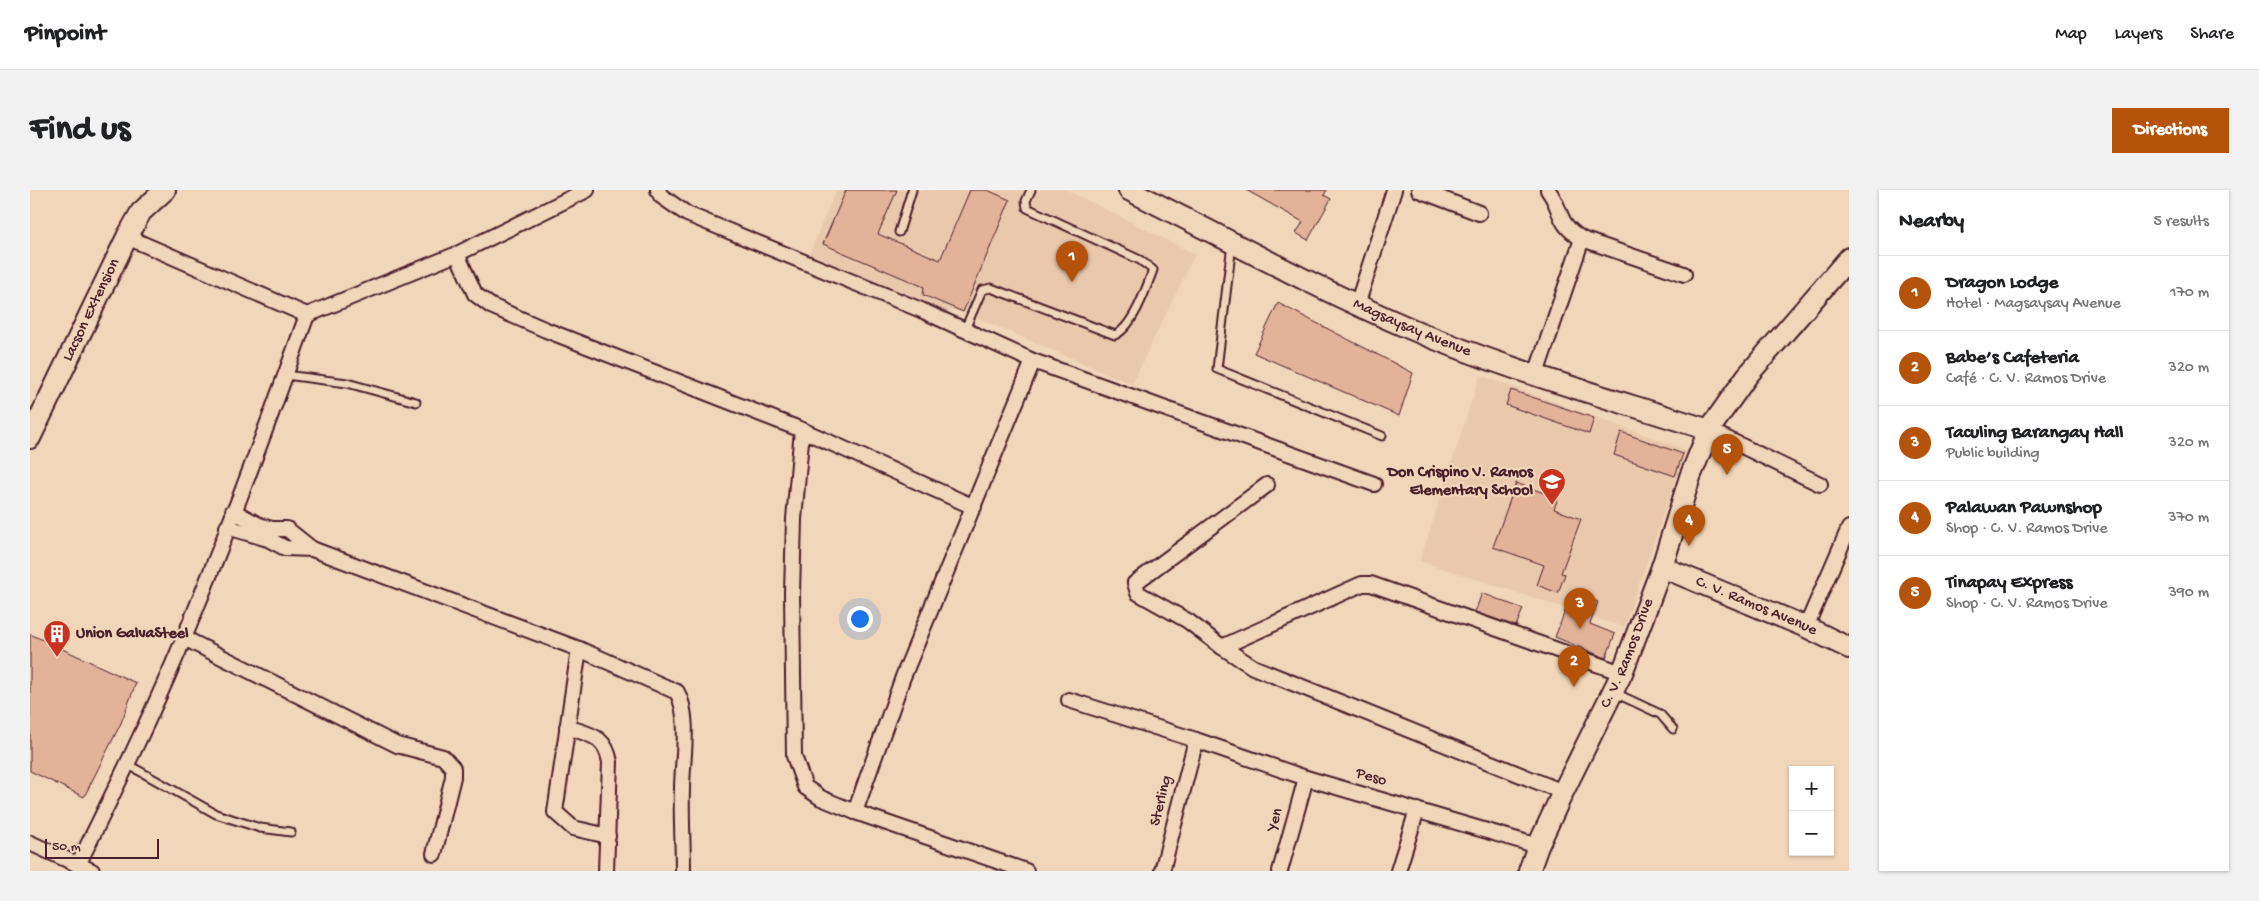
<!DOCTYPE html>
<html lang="en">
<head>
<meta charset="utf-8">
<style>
  :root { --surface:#fff; --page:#f2f2f2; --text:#202124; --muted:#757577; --line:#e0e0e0; --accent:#b45309 }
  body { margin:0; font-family:"Gochi Hand",sans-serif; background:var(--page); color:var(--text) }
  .controls { position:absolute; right:15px; bottom:15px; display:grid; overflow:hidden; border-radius:0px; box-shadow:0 1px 4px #0004 }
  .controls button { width:45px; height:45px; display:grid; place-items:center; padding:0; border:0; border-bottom:1px solid var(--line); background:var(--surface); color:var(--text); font:25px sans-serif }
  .scale { position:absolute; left:15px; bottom:12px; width:114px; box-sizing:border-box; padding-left:5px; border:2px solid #4a1f2b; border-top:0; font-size:14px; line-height:18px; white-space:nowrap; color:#4a1f2b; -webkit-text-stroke:4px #f2d6b9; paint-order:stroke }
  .you { position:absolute; left:829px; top:428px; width:18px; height:18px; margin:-12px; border:4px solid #fff; border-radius:50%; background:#1a73e8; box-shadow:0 0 0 8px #1a73e833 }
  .badge { display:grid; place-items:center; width:32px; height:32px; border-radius:50%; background:var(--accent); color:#fff; font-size:16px; font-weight:700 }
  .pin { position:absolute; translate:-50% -41px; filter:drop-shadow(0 1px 2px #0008) }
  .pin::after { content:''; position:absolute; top:26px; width:18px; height:15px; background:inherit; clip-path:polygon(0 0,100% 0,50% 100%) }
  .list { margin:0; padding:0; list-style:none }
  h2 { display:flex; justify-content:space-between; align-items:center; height:65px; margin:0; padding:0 20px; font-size:21px }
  h2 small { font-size:16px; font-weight:400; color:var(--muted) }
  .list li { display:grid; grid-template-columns:32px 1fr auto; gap:15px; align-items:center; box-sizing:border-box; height:75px; padding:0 20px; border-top:1px solid var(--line) }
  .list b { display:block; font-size:19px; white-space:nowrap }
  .list p { margin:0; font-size:16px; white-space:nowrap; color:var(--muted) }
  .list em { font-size:16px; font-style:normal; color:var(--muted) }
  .map { position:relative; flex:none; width:1819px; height:681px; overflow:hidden; border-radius:0px }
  header { display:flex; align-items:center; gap:30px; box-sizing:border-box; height:70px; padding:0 25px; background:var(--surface); border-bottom:1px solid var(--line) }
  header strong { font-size:24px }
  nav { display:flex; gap:28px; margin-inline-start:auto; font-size:18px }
  .intro { display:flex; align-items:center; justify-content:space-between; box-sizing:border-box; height:120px; padding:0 30px }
  h1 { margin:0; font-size:35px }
  .button { padding:12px 22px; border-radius:0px; background:var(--accent); color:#fff; font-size:18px; font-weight:700 }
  main { display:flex; gap:30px; padding:0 30px }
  aside { flex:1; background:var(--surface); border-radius:0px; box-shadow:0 1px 4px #0004 }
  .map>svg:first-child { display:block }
  .built { fill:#eac8ac }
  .building { fill:#e2b299; stroke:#4a1f2b }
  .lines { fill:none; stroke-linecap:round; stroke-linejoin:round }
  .lane-casing { stroke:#4a1f2b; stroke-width:11 }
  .street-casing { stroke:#4a1f2b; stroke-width:18 }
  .secondary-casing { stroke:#4a1f2b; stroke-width:24 }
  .lane { stroke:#f2d6b9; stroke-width:7 }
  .street { stroke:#f2d6b9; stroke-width:14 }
  .secondary { stroke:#f2d6b9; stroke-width:20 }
  .labels { text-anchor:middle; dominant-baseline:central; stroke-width:4.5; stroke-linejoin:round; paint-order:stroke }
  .street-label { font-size:16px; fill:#4a1f2b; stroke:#f2d6b9 }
  .poi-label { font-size:16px; font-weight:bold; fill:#4a1f2b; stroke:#f2d6b9; text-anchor:end }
</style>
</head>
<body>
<header>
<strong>Pinpoint</strong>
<nav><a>Map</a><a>Layers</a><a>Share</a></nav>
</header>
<div class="intro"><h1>Find us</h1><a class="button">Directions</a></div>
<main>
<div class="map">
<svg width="1819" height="681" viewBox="0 0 1819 681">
  <rect width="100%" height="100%" fill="#f2d6b9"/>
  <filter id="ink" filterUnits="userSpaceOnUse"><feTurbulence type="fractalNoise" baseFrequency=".02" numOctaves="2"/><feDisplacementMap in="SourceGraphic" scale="10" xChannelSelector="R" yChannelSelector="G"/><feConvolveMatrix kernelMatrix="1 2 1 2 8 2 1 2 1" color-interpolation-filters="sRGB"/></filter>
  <g filter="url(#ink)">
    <!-- built -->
    <g class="built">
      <path d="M806,0H1037L1165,64L1102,194L933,122L920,120L915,132L774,77Z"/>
      <path d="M1450,185L1656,260L1594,437L1390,371Z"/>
    </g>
    <!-- building -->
    <g class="building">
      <path d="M816,0H867L848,44L910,70L940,0H957L980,10L933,122L893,105L894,97L793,54Z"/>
      <path d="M1216,0H1297L1294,5L1301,9L1278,50L1266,43L1273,32Z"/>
      <path d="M1248,113L1383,183L1369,226L1224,163Z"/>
      <path d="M1481,200L1564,228L1559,244L1476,215Z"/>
      <path d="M1591,242L1653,264L1645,286L1584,265Z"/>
      <path d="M1486,293L1528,308L1524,319L1551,329L1531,383L1535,384L1528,403L1507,395L1514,375L1463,357Z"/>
      <path d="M1452,403L1493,419L1486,436L1445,422Z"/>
      <path d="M1542,403L1568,412L1560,434L1585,444L1576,468L1525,447Z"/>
      <path d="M0,444L106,493L91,533L54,607L0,581Z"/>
    </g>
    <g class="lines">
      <defs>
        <g id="lane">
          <path d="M869,42L882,0"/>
          <path d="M1202,54L1187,179L1352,246"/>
          <path d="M935,139L952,100L961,98L1085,145C1103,137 1116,99 1123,80L1110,70L997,18L996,11L1001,0"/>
          <path d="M256,185L317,193L386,212"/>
          <path d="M1583,502L1630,524L1643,539"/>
          <path d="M97,574L186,624L230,638L261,642"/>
        </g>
        <g id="street">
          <path d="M628,0L631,6L657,24L891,120L1003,171L1344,294"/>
          <path d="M1389,0L1449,23"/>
          <path d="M1518,0C1534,22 1525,32 1552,49"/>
          <path d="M97,47L277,125L427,64L557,0"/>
          <path d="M427,64L445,104L461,116L516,140L772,240L764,329L762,403L764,566L775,597L791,608L825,622L996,681"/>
          <path d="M1327,115L1364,0"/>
          <path d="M1506,184L1552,49L1654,84"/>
          <path d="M772,240L944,317"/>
          <path d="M1679,240L1790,294"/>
          <path d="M203,321L229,335L242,339H257L282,359"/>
          <path d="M197,337L238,349L255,358L282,359L549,459L647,502C661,527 652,571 652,599C651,626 653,654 653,681"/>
          <path d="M1776,437L1819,338"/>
          <path d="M154,448L367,555L413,567L423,578V587L404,664"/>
          <path d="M1192,457L1158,431L1108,403L1105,393L1237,295"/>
          <path d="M549,459L525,622L543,638L578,646"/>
          <path d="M1039,510L1166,550L1276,588L1508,656"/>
          <path d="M537,537C560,545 575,545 580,572L576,681"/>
          <path d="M1533,602L1223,477L1192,457L1332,394H1341L1592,483"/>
          <path d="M825,622L873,487L1003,171"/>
          <path d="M0,653L62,681"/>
          <path d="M48,675C85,600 122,525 154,448C198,342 238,234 277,125"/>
          <path d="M1132,681L1166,550"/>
          <path d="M1250,681L1276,588"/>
          <path d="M1368,681L1387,620"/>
        </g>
        <g id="secondary">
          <path id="s1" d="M1099,0C1193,47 1285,98 1381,139C1477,180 1580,208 1679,240"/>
          <path id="s2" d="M0,248L97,47L111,22L135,0"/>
          <path id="s3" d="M1632,377L1776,437L1819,458"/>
          <path id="s4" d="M1499,681L1508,656L1533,602L1592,483L1632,377L1660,287L1679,240L1717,186L1819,68"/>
        </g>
      </defs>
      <!-- lane casing -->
      <use href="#lane" class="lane-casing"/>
      <!-- street casing -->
      <use href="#street" class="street-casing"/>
      <!-- secondary casing -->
      <use href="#secondary" class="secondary-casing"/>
      <!-- lane -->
      <use href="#lane" class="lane"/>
      <!-- street -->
      <use href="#street" class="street"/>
      <!-- secondary -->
      <use href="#secondary" class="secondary"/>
    </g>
  </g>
  <!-- icons -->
  <defs>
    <symbol id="school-pin" viewBox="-11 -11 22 30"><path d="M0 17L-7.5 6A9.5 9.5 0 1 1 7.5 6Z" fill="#c8321e" stroke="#f2d6b9"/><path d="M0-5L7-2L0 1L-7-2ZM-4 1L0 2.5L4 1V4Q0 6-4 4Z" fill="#fff"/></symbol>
    <symbol id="building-pin" viewBox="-11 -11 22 30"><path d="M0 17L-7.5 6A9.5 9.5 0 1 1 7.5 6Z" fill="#c8321e" stroke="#f2d6b9"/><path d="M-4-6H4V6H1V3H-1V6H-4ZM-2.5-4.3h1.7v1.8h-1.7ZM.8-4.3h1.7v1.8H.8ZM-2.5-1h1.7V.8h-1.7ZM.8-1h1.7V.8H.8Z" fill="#fff"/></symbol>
  </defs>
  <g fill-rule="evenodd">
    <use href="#school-pin" x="1506" y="276" width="32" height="43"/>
    <use href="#building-pin" x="11" y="428" width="32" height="43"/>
  </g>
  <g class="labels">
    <!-- street labels -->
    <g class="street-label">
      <text stroke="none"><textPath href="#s2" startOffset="142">Lacson Extension</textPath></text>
      <text stroke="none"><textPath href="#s1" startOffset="315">Magsaysay Avenue</textPath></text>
      <text stroke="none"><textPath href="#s3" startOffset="102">C. V. Ramos Avenue</textPath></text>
      <text stroke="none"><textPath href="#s4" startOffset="239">C. V. Ramos Drive</textPath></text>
      <text transform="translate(1341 588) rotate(16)">Peso</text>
      <text transform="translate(1132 611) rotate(-76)">Sterling</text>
      <text transform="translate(1246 630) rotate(-74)">Yen</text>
    </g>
    <!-- poi labels -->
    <g class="poi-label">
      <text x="1503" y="283">Don Crispino V. Ramos<tspan x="1503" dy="18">Elementary School</tspan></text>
      <text x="46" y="444" text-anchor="start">Union GalvaSteel</text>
    </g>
  </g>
</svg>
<div class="controls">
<button>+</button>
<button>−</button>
</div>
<div class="scale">50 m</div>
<div class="you"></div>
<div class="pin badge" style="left:1042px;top:92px">1</div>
<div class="pin badge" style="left:1544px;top:497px">2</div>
<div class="pin badge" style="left:1550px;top:439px">3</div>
<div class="pin badge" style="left:1659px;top:356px">4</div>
<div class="pin badge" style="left:1697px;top:285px">5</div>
</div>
<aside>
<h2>Nearby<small>5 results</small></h2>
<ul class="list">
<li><span class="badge">1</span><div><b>Dragon Lodge</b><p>Hotel · Magsaysay Avenue</p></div><em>170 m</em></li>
<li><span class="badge">2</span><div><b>Babe’s Cafeteria</b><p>Café · C. V. Ramos Drive</p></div><em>320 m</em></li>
<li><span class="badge">3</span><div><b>Taculing Barangay Hall</b><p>Public building</p></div><em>320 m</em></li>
<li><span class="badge">4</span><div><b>Palawan Pawnshop</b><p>Shop · C. V. Ramos Drive</p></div><em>370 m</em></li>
<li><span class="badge">5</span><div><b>Tinapay Express</b><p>Shop · C. V. Ramos Drive</p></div><em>390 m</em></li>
</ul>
</aside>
</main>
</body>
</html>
